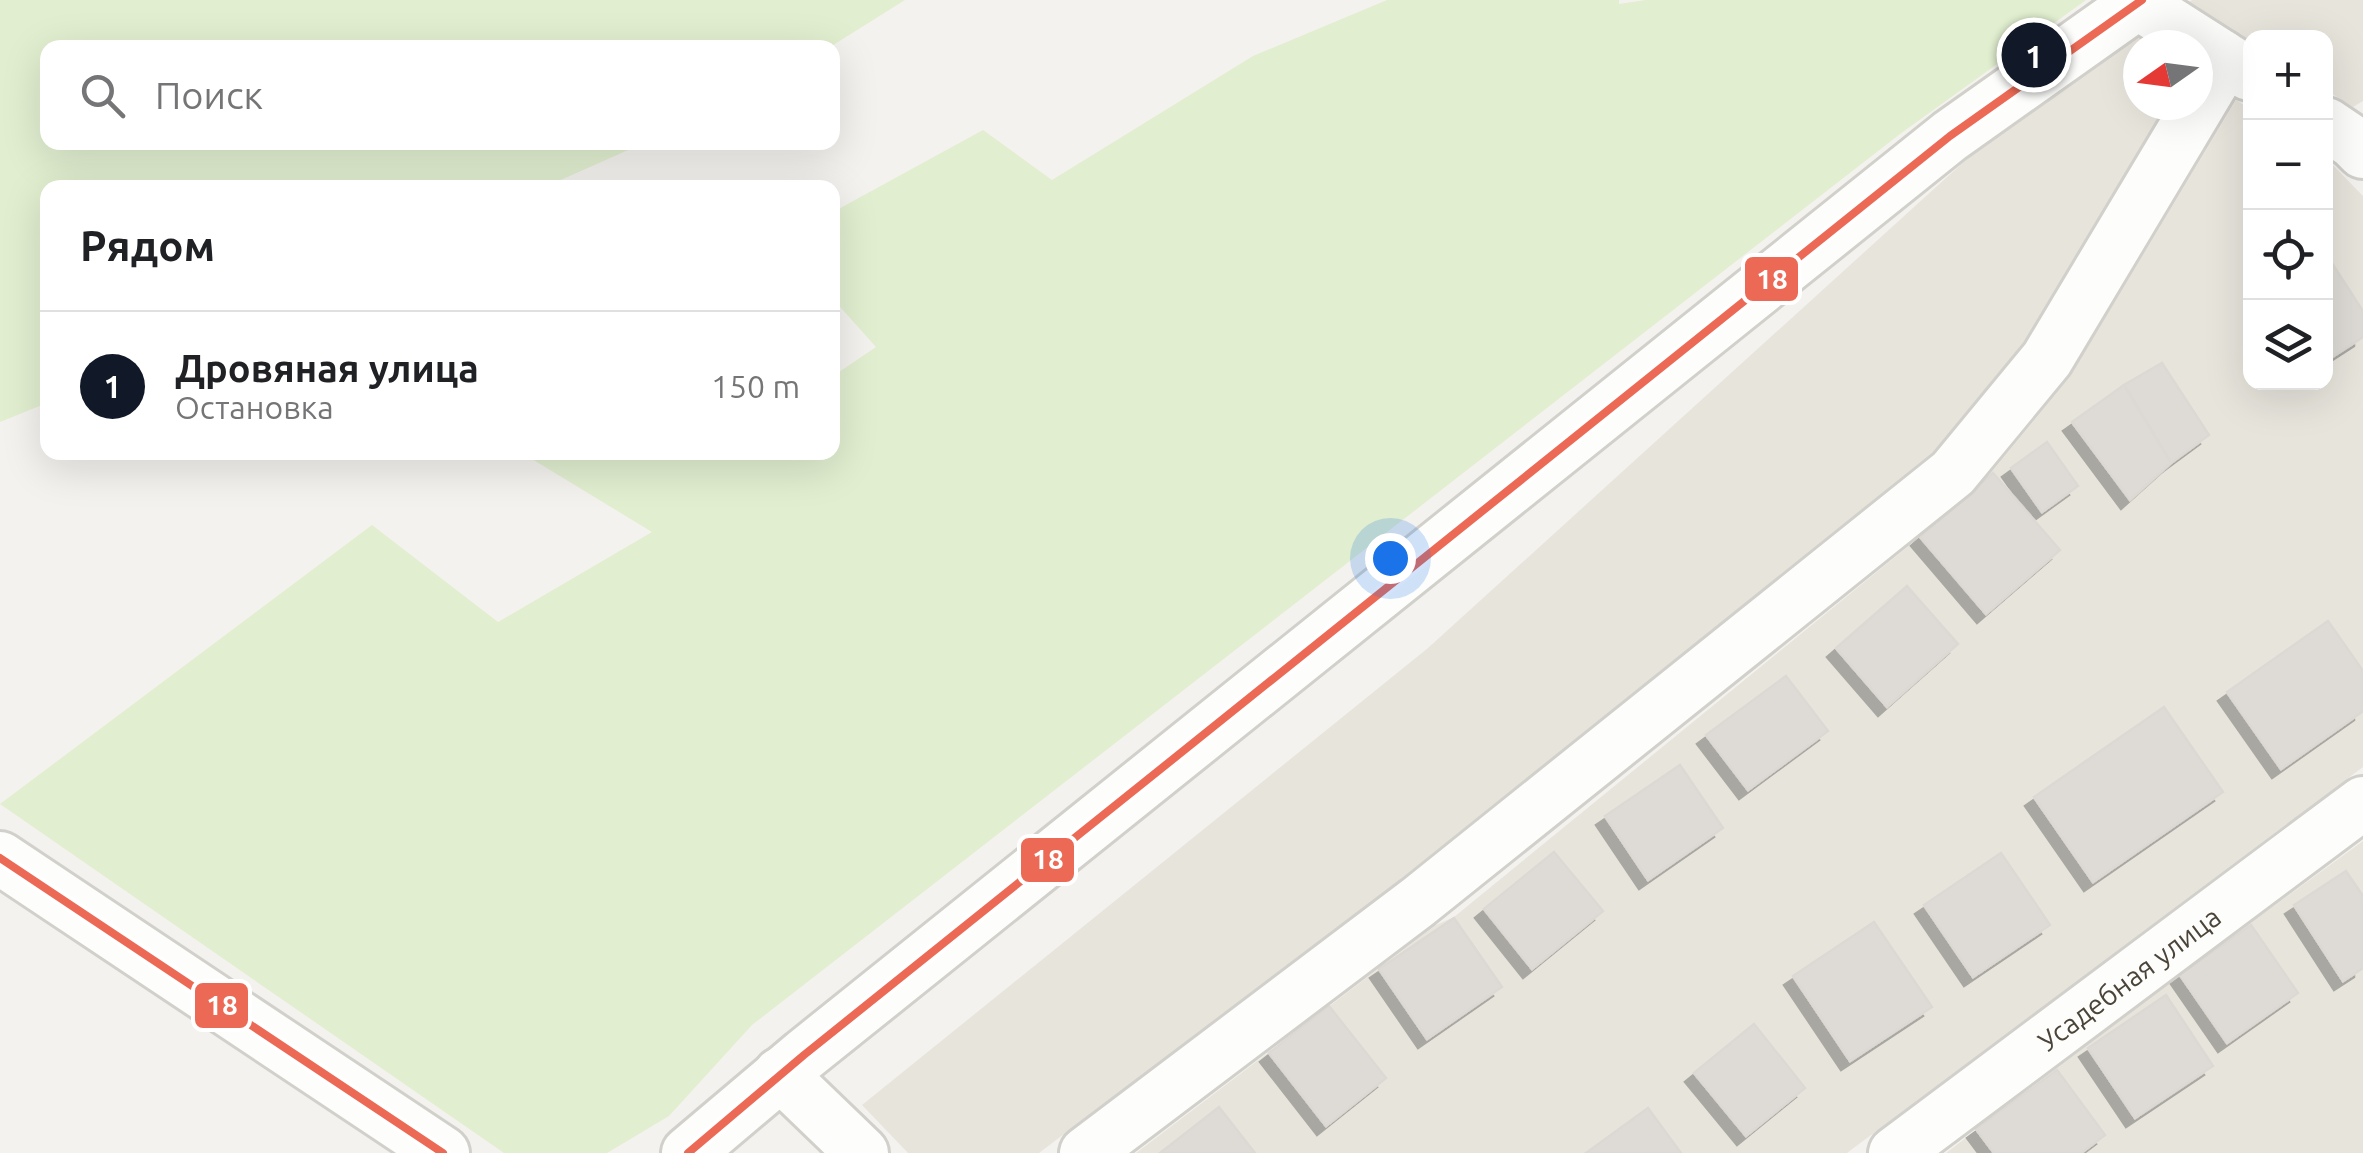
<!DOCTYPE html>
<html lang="ru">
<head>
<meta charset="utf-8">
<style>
  :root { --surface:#fff; --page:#f6f6f6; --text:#202124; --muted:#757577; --line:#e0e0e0; --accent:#111827 }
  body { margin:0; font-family:Ubuntu,sans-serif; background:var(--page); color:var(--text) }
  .controls { position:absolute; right:30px; top:30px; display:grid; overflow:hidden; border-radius:20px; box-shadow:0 10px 40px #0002 }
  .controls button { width:90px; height:90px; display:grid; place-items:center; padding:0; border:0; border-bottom:2px solid var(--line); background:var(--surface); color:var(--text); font:50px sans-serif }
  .compass { position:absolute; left:2123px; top:30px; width:90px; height:90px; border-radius:50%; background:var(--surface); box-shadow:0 10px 40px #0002; rotate:256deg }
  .you { position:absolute; left:1390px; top:558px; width:35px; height:35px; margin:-25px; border:8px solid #fff; border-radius:50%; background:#1a73e8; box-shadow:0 0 0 15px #1a73e833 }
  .badge { display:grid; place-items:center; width:65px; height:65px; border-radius:50%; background:var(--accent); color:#fff; font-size:32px; font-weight:700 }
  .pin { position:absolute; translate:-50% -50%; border:5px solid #fff; box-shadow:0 2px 10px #0006 }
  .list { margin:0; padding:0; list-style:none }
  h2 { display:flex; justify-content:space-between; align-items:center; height:130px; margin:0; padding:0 40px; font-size:42px }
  h2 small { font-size:32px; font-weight:400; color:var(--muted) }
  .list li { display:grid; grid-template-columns:65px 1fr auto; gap:30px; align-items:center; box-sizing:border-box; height:150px; padding:0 40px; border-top:2px solid var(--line) }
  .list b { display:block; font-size:38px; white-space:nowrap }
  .list p { margin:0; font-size:32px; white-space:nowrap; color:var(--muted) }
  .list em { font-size:32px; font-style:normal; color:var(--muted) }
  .icon { flex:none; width:55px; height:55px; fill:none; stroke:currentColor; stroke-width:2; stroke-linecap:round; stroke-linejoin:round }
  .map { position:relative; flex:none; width:2363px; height:1153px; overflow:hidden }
  .search { position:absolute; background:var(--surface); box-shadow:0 10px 40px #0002; left:40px; top:40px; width:800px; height:110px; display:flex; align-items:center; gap:25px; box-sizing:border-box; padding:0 35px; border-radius:20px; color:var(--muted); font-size:38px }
  .panel { position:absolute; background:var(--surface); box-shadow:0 10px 40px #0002; left:40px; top:180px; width:800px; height:280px; border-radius:20px }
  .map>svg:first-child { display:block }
  .residential { fill:#e7e4dc }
  .green { fill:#e1eecf }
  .building { fill:#dedbd6; stroke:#dcd9d4; stroke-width:2.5; filter:url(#shadow) }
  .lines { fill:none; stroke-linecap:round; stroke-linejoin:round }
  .minor-casing { stroke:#d2d0cb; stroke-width:58 }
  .minor { stroke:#fdfdfc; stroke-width:52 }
  .bus-1-casing { stroke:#fff; stroke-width:15 }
  .bus-1 { stroke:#ec6a55; stroke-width:8 }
  .labels { text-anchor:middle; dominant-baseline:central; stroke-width:9; stroke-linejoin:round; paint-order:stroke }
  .street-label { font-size:28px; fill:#4b4439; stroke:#fff }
  .line-badge { stroke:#fff; stroke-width:4 }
  .badge-label { font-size:28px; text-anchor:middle; font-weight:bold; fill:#fff }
</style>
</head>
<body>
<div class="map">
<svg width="2363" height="1153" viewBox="0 0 2363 1153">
  <defs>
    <filter id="shadow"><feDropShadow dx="-9" dy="9" stdDeviation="0" flood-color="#0004"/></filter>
  </defs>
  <rect width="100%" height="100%" fill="#f4f2ee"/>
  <!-- residential -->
  <g class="residential">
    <path d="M2192,0H2363V101L2353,107L2326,90V38H2250V41L2189,2Z"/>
    <path d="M2139,37L2151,45H2138V105H2166L2023,343L1933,452L1401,879L1039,1153H908L862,1105L1428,648L1968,158Z"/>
    <path d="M2236,100L2250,109V382H2326V158L2363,196V767L1847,1153H1136L1436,925L1454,917L1976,491L2069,378Z"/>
    <path d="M2363,841V1153H1946L2179,975Z"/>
  </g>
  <!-- green -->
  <g class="green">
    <path d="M0,0H905L830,47L48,48V142L644,143L545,187L48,188L47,403L0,422Z"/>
    <path d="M1387,0H1619V4L1646,0H2086L1900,134L752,1025L669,1116L607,1153H504L0,804L372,525L498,622L652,532L522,453L832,452L833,376L876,347L833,299V212L983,130L1052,180L1253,56Z"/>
  </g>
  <!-- building -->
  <g class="building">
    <path d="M2326,254L2363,311V337L2326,361Z"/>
    <path d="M2162,363L2209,435L2171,463L2124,385Z"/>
    <path d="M2124,385L2171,463L2130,500L2072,422Z"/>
    <path d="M2047,442L2078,486L2042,512L2011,468Z"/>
    <path d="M1993,473L2060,550L1986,614L1920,537Z"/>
    <path d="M1907,586L1958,644L1887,707L1836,648Z"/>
    <path d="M2328,621L2363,671V711L2281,769L2227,692Z"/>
    <path d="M1786,676L1828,731L1748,790L1706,735Z"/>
    <path d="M2164,707L2223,792L2093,882L2034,797Z"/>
    <path d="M1680,765L1723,828L1648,880L1605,816Z"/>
    <path d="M1554,852L1603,911L1532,969L1484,909Z"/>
    <path d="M2001,853L2050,925L1973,977L1924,905Z"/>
    <path d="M2346,871L2363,896V968L2343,981L2294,905Z"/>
    <path d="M1454,918L1502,987L1427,1039L1379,969Z"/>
    <path d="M1874,922L1932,1007L1850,1061L1793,976Z"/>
    <path d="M2251,925L2298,993L2227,1043L2180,975Z"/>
    <path d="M2166,995L2213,1066L2135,1118L2088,1048Z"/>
    <path d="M1329,1006L1386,1078L1326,1126L1269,1053Z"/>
    <path d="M1754,1024L1805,1088L1746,1136L1694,1073Z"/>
    <path d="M2057,1070L2105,1135L2081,1153H1994L1976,1129Z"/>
    <path d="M1219,1107L1255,1153H1160Z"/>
    <path d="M1648,1108L1681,1153H1586Z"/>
  </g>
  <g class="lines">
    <defs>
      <g id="minor">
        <path d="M2138,3L2249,74"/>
        <path d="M2326,124L2353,142L2363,152"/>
        <path d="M0,858L443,1153"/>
        <path d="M780,1074L862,1153"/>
        <path d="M688,1153L804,1055L1950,136L2142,0"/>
        <path d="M1086,1153L1418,902L1953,473L2047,359L2215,78L2221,56"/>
        <path id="s1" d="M1895,1153L2363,803"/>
      </g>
    </defs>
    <!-- minor casing -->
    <use href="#minor" class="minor-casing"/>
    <!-- minor -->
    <use href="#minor" class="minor"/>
    <defs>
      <g id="bus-1">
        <path d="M0,858L443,1153"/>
        <path d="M688,1153L804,1055L1950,136L2142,0"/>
      </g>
    </defs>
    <!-- bus-1 casing -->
    <use href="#bus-1" class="bus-1-casing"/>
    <!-- bus-1 -->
    <use href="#bus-1" class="bus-1"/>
  </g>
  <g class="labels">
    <!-- street labels -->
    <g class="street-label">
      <text stroke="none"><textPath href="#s1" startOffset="292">Усадебная улица</textPath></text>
    </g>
  </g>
  <g class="line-badge">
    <rect x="1743" y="255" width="57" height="48" rx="10" fill="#ec6a55"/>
    <rect x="1019" y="836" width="57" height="48" rx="10" fill="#ec6a55"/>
    <rect x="193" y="981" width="57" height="49" rx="10" fill="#ec6a55"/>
  </g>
  <g class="badge-label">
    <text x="1772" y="289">18</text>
    <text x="1048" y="869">18</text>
    <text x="222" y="1015">18</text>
  </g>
</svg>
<div class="controls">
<button>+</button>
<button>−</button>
<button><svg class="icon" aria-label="locate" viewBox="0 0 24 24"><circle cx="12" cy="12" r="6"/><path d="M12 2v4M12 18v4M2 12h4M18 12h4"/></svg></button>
<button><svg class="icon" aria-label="layers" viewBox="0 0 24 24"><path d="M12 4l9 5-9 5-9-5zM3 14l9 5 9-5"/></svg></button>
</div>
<svg class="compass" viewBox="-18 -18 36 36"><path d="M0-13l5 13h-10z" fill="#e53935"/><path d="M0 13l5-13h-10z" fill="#757577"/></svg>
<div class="you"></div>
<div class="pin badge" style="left:2034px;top:55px">1</div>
<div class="search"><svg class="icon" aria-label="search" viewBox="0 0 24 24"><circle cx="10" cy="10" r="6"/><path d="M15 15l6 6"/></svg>Поиск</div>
<section class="panel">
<h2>Рядом<small></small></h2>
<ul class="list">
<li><span class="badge">1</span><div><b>Дровяная улица</b><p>Остановка</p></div><em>150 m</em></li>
</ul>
</section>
</div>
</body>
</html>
